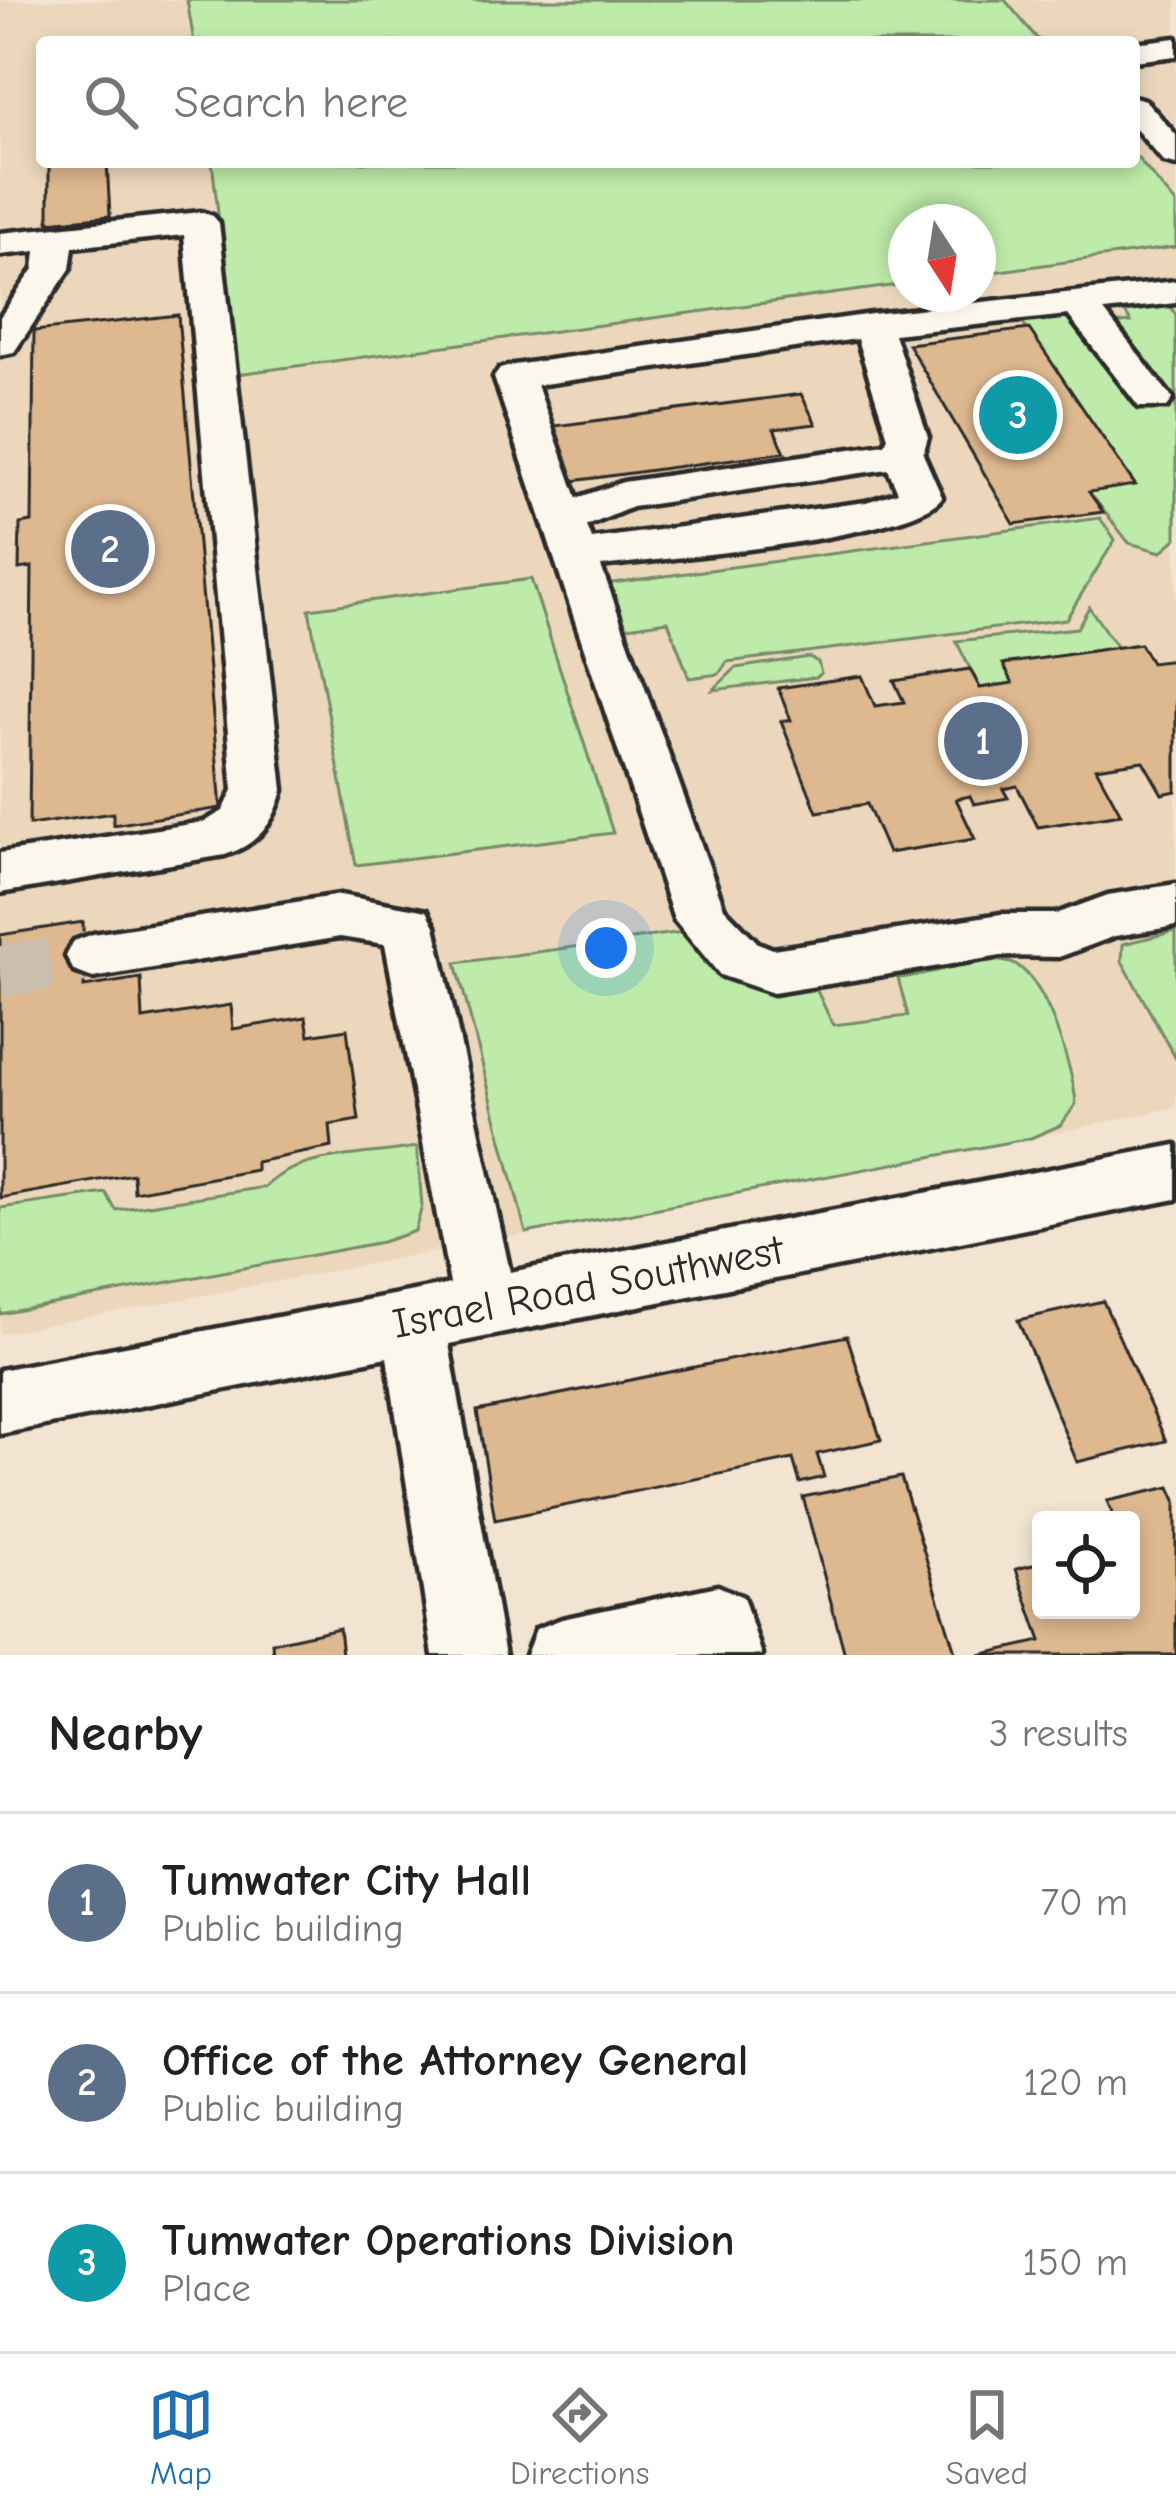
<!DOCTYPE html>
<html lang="en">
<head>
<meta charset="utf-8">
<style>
  :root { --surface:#fff; --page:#f6f6f6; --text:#202124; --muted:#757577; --line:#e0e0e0; --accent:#1f6fb2 }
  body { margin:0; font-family:"Comic Neue",sans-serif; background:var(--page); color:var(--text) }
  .controls { position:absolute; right:36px; bottom:36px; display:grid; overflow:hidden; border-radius:12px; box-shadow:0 6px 18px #0003 }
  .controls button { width:108px; height:108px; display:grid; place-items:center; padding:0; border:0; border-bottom:3px solid var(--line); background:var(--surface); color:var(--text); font:60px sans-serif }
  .compass { position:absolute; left:888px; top:204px; width:108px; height:108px; border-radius:50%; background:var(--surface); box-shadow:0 6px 18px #0003; rotate:168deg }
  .you { position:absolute; left:606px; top:948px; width:42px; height:42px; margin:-30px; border:9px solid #fff; border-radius:50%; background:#1a73e8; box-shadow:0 0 0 18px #1a73e833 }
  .badge { display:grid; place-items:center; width:78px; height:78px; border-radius:50%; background:var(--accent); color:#fff; font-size:39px; font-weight:700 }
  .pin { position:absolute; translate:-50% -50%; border:6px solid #fff; box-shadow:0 3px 12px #0006 }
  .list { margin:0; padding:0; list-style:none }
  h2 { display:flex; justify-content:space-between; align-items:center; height:156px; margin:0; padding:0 48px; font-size:51px }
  h2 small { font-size:39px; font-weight:400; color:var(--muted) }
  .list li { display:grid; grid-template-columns:78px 1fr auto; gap:36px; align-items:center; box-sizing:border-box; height:180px; padding:0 48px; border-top:3px solid var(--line) }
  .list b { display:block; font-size:45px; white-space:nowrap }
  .list p { margin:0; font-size:39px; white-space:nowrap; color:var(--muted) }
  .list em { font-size:39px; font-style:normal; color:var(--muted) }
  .icon { flex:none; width:66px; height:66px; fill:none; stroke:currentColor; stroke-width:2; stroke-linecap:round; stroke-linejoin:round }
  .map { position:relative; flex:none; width:1176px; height:1655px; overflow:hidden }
  .search { position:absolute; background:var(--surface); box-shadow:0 6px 18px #0003; left:36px; right:36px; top:36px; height:132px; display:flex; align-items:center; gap:30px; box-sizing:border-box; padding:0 42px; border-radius:12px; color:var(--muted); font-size:45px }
  .sheet { height:696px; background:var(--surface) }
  nav { display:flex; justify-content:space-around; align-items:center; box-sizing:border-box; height:168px; border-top:3px solid var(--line); background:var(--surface); font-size:33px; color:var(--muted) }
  nav a { display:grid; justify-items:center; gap:6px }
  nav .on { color:var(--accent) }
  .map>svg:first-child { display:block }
  .built { fill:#ecd7bc }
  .green { fill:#beeba9; stroke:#748b6a; stroke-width:3 }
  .building { fill:#deb88f; stroke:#2b2b2b; stroke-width:3 }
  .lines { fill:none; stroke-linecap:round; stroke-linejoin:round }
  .minor-tunnel { stroke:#cabfaf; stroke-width:51; stroke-dasharray:51 26; stroke-linecap:butt }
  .minor-casing { stroke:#2b2b2b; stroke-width:9 }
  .minor { fill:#fbf7ec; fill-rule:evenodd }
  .labels { text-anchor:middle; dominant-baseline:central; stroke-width:9; stroke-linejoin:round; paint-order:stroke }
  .near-street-label { font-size:42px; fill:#2b2b2b; stroke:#fbf7ec }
</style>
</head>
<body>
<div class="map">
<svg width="1176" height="1655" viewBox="0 0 1176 1655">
  <rect width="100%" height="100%" fill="#f2e4d0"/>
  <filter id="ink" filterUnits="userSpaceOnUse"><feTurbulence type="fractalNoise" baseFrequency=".00833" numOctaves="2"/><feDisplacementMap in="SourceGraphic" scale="24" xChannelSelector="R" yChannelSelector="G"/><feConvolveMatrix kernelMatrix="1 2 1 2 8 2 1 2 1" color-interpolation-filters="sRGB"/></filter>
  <g filter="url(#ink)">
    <!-- built -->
    <g class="built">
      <path d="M0,0H187L194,42H42V162H212L220,211L0,234Z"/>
      <path d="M1005,0H1176V204L1134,154V42H1040Z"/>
      <path d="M222,231L237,373L906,284V294H978V274L1176,247V1107L1031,1138L0,1334V255Z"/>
    </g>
    <!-- green -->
    <g class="green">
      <path d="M187,0H1005L1040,42H194Z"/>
      <path d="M1134,154L1176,204V247L978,274V222H906V284L237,374L212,162H1134Z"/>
      <path d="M1167,302L1176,315V539L1161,552L1129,543L1089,492L1135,484L1019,318L1075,312L1086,327L1131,322L1121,306Z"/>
      <path d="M1100,518L1115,540L1066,619L727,662L719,674L689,678L668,621L621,628L605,584Z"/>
      <path d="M531,579L613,833L356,865L309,609Z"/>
      <path d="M1089,607L1117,648L1013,683L980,688L956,641L1077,628Z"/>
      <path d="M809,657L818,662L821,673L816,677L713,690L736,668Z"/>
      <path d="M690,931L704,963L790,984L812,980L833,1025L908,1016L898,978C933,976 977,954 1011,963C1044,971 1074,1072 1076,1104L1061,1125L1031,1138L526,1233L456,963Z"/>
      <path d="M1176,931V1059L1122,961L1123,944Z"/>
      <path d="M417,1147L422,1206L415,1231L382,1242L0,1314V1208L106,1193L116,1210L265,1187C298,1152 371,1156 417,1147Z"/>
    </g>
    <!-- building -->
    <g class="building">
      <path d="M49,162H107L110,216L49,222Z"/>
      <path d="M178,315L221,808L113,825V813L29,825L32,567L19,569L20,524L32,522L34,331Z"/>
      <path d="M1029,329L1135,485L1089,492L1103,512L1014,524L908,344Z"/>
      <path d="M801,394L816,424L774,429L785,452L565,482L547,427Z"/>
      <path d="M1140,644L1151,663L1176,660V791L1162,794L1143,761L1096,768L1121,814L1038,827L1017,786L1003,789L1008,798L974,804L970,796L956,799L975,839L888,853L867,804L817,812L781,721L791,720L778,688L862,676L875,706L904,702L894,681L970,669L980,688L1013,683L1003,664Z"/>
      <path d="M83,922L84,987L141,978L143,1019L231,1005L233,1029L306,1017L309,1035L347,1029L359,1120L330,1125L332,1147L256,1162V1170L134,1192L133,1174L0,1198V935Z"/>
      <path d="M1103,1301L1166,1441L1077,1462L1018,1320Z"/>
      <path d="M847,1336L881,1440L817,1454L824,1477L800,1483L793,1459L495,1520L477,1411Z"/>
      <path d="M901,1477L956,1655H845L803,1497Z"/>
      <path d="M1170,1487L1176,1500V1655H979L1041,1641L1016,1569L1041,1563V1610H1131V1520H1115L1107,1501Z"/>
      <path d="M339,1628L342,1655H273L272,1643Z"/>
    </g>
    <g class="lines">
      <!-- minor-tunnel -->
      <path class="minor-tunnel" d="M0,972L93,956"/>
      <defs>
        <g id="minor">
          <path d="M1176,38V56L1134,61V43Z"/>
          <path d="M1134,97L1145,100L1176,135V165L1164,162L1134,127Z"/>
          <path d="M201,212L213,216L219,223L283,790C274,823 258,844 225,855L0,893V853L204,822L223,811L233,790L184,235L73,247L70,269L14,352L0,355V317L34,269L36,251L0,255V233Z"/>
          <path d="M1176,281V303L1104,311L1173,399L1167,407H1139L1068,315L894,334L928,437L923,454L942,497C915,538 660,559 601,566L724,908L758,943L773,949L1001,914H1056L1108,895L1176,884V926L1115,936L1059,957L1001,956L773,993L720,975L674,919L494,377L500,369L514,365L872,314ZM857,339L888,437L885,444L623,482L577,498L537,385ZM888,469L898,492L866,502L592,539L587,526L632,507Z"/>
          <path d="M340,895L427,911L435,926L510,1272L1176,1145V1199L449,1344L505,1655H433L387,1357L0,1434V1370L450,1284L385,944L340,937L93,978L74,971L66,956L74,941L93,934Z"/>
          <path d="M718,1586L743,1597L762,1655H526L536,1629L562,1619Z"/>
        </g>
      </defs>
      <!-- minor casing -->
      <use href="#minor" class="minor-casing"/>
      <!-- minor -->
      <use href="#minor" class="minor"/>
    </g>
  </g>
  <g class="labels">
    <!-- near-street labels -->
    <g class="near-street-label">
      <text transform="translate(588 1287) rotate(-11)">Israel Road Southwest</text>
    </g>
  </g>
</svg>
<div class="controls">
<button><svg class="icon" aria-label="locate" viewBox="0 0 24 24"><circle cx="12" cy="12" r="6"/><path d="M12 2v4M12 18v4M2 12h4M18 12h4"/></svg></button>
</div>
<svg class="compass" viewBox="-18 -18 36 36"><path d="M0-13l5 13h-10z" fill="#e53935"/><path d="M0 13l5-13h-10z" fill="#757577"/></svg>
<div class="you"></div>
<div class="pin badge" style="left:983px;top:741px;background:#5c6f8a">1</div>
<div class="pin badge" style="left:110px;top:549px;background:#5c6f8a">2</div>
<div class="pin badge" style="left:1018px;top:415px;background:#0f9aa8">3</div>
<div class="search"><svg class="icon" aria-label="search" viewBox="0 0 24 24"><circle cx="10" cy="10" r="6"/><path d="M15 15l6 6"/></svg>Search here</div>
</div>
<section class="sheet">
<h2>Nearby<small>3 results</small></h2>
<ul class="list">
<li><span class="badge" style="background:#5c6f8a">1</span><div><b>Tumwater City Hall</b><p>Public building</p></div><em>70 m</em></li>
<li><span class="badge" style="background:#5c6f8a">2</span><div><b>Office of the Attorney General</b><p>Public building</p></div><em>120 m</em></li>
<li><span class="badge" style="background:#0f9aa8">3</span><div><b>Tumwater Operations Division</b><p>Place</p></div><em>150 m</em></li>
</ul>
</section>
<nav>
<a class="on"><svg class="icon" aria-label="map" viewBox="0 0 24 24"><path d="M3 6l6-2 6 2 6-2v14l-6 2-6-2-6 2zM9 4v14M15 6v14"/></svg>Map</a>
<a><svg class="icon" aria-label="directions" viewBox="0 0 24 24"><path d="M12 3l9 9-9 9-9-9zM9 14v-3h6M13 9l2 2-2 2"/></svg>Directions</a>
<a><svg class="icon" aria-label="saved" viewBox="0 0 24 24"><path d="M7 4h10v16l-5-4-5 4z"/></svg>Saved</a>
</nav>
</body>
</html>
